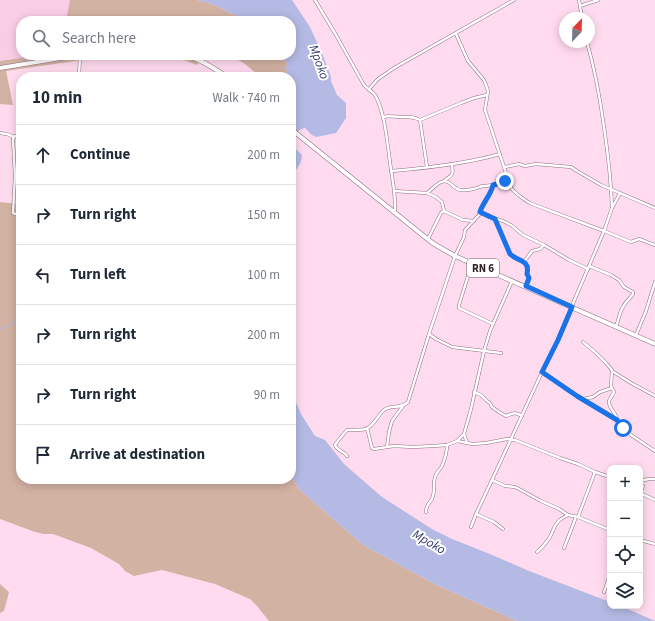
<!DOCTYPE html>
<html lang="en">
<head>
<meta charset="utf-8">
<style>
  :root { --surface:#fff; --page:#f6f6f7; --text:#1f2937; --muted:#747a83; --line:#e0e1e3 }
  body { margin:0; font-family:"Source Sans 3",sans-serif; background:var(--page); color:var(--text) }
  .controls { position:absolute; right:12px; bottom:12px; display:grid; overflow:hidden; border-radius:8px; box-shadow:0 2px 10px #0003 }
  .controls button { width:36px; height:36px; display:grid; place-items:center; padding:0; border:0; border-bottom:1px solid var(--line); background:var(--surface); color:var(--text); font:20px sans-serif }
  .compass { position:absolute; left:559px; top:12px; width:36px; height:36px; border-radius:50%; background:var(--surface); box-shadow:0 2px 10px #0003; rotate:23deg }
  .stop { position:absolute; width:12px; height:12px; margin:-9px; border:3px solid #1a73e8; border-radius:50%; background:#fff }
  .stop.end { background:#1a73e8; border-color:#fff; box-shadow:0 1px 4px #0008 }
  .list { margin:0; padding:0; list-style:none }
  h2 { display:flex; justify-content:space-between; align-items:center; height:52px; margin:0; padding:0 16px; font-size:17px }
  h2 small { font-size:13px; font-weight:400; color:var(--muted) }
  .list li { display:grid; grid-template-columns:26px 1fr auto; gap:12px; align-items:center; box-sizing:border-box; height:60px; padding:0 16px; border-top:1px solid var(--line) }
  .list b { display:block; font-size:15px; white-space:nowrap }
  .list em { font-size:13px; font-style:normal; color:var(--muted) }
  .icon { flex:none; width:22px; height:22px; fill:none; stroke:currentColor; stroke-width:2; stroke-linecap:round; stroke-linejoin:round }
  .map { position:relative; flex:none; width:655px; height:621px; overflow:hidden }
  .search { position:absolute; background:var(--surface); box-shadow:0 2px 10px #0003; left:16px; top:16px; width:280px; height:44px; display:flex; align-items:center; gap:10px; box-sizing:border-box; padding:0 14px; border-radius:16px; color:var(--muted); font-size:15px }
  .panel { position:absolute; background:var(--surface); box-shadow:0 2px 10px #0003; left:16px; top:72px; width:280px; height:412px; border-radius:16px }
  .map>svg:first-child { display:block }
  .built { fill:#f9cde6 }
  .green { fill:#d2b2a3 }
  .water { fill:#b4bae3 }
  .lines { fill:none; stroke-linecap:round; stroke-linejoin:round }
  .stream { stroke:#b4bae3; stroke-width:1 }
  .street-casing { stroke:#8f6f81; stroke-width:3.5 }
  .primary-casing { stroke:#8f6f81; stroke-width:5 }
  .street { stroke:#fff; stroke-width:2.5 }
  .primary { stroke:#fff; stroke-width:4 }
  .route { stroke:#1a73e8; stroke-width:5 }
  .labels { text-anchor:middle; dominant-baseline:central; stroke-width:4; stroke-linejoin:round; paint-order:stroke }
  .shield { fill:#fff; stroke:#6c6368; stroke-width:1 }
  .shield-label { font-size:11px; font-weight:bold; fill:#2d2027 }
  .water-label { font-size:13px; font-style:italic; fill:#373b6f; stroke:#fff }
</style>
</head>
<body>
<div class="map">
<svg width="655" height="621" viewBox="0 0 655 621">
  <rect width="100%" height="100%" fill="#ffdbef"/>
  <!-- built -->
  <path class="built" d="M0,0H70L66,21H21V55H41L0,61Z"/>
  <!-- green -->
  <g class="green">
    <path d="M70,0H197L215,5L230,13L242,17L251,21H66Z"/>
    <path d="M41,55H117L6,71L13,105L0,104V61Z"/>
    <path d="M153,55H202L197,65C183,59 167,56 153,55Z"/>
    <path d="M228,55H280L287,63L286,68L289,77H283L281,72C260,82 261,77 245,64C239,60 233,58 228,55Z"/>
    <path d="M0,202L18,204L21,208V479H291V476L299,489L363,545L435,584L517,621H269L257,606L250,599L215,584L162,570L134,576L125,571L119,564L91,548L53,534H44L35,532L0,519Z"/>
    <path d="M0,584L9,592L4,611L0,613Z"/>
  </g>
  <!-- water -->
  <g class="water">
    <path d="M197,0H292L310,27L324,58L331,77V81L337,95L346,103V118L336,133L316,137L312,135L305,128C301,129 299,130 296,133C288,143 295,148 302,155C301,163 300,164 296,170C293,173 292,179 291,182V77H289L286,68L287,63L280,55H291V21H251L242,17L230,13L215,5Z"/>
    <path d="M291,385L295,400L301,414L315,436L325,440L344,464L382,497L432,529L452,539L490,554L529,571L610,602V606H621L655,621H517L435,584L363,545L299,489L291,476Z"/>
  </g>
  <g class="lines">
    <!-- stream -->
    <path class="stream" d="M0,329C9,325 16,326 16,314L21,309"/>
    <defs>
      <g id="street">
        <path d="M315,0L336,35L364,85C367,89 372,91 375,95C385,112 387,142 390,162C392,178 396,195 395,212"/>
        <path d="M579,0L582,18"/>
        <path d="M580,6L598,0"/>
        <path d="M587,42C595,70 600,98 604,127C608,154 611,180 612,207"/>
        <path d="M79,77L80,55"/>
        <path d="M369,89L378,79L394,68L514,0"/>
        <path d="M383,117C389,115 394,117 400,117C408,117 413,116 420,120"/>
        <path d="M0,133L7,134L14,137"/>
        <path d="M21,136H15L13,139L15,176L13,213L21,216"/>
        <path d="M427,167L420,120L461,103L474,98L487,95"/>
        <path d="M505,167L519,164L525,166L536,164L571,167L577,171L601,185L655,208"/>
        <path d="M391,171C428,168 465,164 500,154"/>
        <path d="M508,179C509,182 510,186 511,188C515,193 527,202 532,204L604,231L631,242L639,239L655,245"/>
        <path d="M445,180C454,174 453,174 452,164"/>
        <path d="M394,191L427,193C434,188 442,176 451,184C454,187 457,190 461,190C470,191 476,188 483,186C487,186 490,185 493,185"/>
        <path d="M427,193L436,197L442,202L444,211L463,220L474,221"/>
        <path d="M480,213L487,216L503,221L511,225L523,235L544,245L569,260L588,269"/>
        <path d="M495,219L510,254C515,260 523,260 528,266L527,274L529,278L526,287"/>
        <path d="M428,239L441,213L444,211"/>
        <path d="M524,262L532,251L540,249L544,245"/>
        <path d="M472,263L459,305V308L493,324"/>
        <path d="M589,266L611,275L619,280L624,287L633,292V294C630,299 625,302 623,307C619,313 619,320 616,326"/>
        <path d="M429,334L436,339L452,347L501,353"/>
        <path d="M636,335L646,311L655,282"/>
        <path d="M583,342L595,352L606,363L612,370L611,386L614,392C613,395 610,398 609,401C608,408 617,413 617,420"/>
        <path d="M612,371L631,383L655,396"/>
        <path d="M542,372L577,396L617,420L623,428L631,435L655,451"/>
        <path d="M474,392L481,395L487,401L490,403L492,407L499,412L506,416C514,413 514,412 522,416"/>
        <path d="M583,399L593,397L600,392L612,388"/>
        <path d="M367,428L372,448L374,449L394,446L413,447L433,446L447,445L457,441L473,444L486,443L507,439L515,440L560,458L578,464L595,472L610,477"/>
        <path d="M457,441L464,434"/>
        <path d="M467,443L464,434L471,409L484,351L490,331L512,281"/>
        <path d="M387,447L389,432L392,421L403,406"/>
        <path d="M347,456C344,451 337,451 335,445L337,442L347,430C352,430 362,430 366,429C374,426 378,415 384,410C392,404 400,410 408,402L429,334L455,256L464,237L465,230L479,215L481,209L491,192L493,185L501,183L508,179L485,110L488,91L486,85L484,80L468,61L456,34"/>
        <path d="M492,480L505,486L515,487L519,489L541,501L559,509L568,515L578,517L610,530"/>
        <path d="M640,481L649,479H655"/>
        <path d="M640,484L643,486L640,493"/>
        <path d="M640,493L655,500"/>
        <path d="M426,512C426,502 432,503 433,496C435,489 433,483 435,477C436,472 440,470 442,466C445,459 447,452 447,445"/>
        <path d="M476,514L494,522L503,529"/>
        <path d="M578,517L595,472"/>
        <path d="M471,527L476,514L492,480L542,372L558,340L574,301L604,231L612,208L620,193"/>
        <path d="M640,540L655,544"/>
        <path d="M564,548L576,517"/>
        <path d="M537,552C542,548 546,543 550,537C556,525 554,522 568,515"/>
        <path d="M604,592L610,575"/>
      </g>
      <g id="primary">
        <path d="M185,55C200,59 214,68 227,77"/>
        <path d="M0,68L79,55"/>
        <path d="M291,129L425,237L434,244L455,256L655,344"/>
      </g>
    </defs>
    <!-- street casing -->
    <use href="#street" class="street-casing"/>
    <!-- primary casing -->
    <use href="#primary" class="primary-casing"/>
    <!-- street -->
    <use href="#street" class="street"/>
    <!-- primary -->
    <use href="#primary" class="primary"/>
  </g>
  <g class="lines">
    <!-- route -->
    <path class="route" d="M505,181L501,183L493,185C491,195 483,202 480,212L495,219L510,254C518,262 530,259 527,274L529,278L526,286L572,307L558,340L542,372L577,396L617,420L623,428"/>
  </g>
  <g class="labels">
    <!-- shield labels -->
    <rect class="shield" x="467" y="259" width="32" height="18" rx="3"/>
    <g class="shield-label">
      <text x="483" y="268">RN 6</text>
    </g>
    <!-- water labels -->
    <g class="water-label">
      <text transform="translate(319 62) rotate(70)">Mpoko</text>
      <text transform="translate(429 542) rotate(30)">Mpoko</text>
    </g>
  </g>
</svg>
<div class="controls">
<button>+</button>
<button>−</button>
<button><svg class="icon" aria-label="locate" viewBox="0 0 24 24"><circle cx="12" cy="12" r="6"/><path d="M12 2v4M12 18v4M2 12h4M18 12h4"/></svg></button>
<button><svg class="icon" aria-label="layers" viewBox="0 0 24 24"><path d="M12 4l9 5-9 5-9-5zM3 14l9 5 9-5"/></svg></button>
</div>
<svg class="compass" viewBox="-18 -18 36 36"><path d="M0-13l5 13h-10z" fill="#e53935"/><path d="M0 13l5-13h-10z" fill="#747a83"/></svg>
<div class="stop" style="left:623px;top:428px"></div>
<div class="stop end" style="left:505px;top:181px"></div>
<div class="search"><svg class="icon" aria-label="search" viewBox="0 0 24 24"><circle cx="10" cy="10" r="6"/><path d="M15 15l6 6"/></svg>Search here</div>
<section class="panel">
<h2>10 min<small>Walk · 740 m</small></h2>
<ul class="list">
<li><svg class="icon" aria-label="ahead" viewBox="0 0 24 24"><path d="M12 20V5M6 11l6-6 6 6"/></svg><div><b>Continue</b></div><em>200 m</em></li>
<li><svg class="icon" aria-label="right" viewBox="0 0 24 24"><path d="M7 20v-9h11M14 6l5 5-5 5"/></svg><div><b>Turn right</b></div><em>150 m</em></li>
<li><svg class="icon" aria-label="left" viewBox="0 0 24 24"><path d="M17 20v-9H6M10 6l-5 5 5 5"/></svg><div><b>Turn left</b></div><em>100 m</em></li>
<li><svg class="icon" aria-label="right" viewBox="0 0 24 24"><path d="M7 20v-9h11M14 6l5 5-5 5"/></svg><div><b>Turn right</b></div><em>200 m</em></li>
<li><svg class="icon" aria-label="right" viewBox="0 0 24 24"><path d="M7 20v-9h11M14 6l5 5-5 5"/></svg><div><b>Turn right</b></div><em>90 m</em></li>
<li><svg class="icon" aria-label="arrive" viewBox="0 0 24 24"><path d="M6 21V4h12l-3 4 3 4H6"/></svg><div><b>Arrive at destination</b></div></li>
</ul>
</section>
</div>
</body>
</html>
